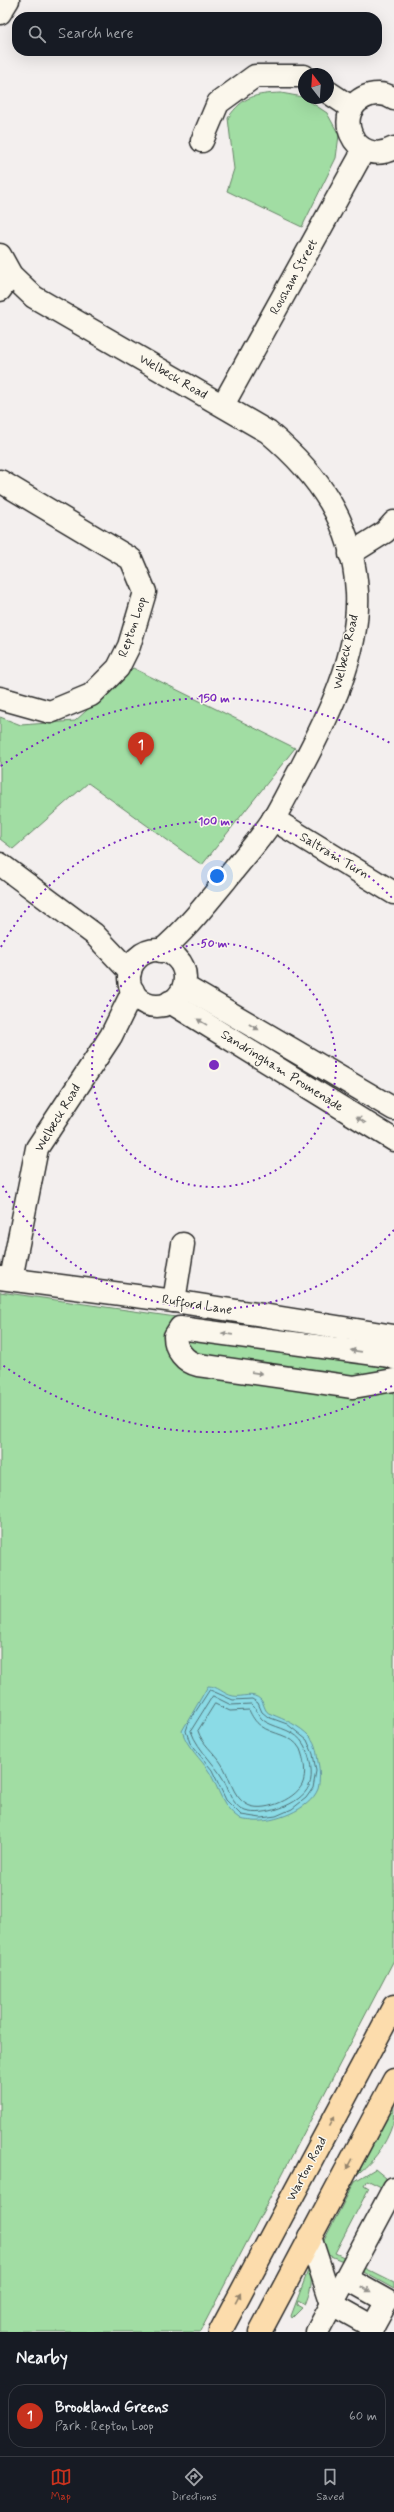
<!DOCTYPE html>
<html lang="en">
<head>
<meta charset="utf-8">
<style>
  :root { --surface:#171b24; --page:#242831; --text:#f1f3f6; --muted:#9ea1a6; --line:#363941; --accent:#c8321e }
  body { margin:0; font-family:Mynerve,sans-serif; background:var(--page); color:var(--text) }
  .compass { position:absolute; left:298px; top:68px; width:36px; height:36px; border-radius:50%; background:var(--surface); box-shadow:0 4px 16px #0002; rotate:343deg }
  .you { position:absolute; left:217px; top:876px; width:14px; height:14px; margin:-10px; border:3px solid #fff; border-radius:50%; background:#1a73e8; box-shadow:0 0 0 6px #1a73e833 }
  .badge { display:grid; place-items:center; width:26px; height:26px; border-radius:50%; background:var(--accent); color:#fff; font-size:13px; font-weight:700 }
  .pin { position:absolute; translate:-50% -33px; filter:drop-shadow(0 1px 2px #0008) }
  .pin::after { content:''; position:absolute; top:21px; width:14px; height:12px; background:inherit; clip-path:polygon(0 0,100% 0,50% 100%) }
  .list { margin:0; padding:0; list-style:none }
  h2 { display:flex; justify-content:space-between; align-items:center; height:52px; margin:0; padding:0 16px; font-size:17px }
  h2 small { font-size:13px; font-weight:400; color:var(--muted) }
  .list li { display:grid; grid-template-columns:26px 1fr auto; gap:12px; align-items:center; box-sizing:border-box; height:64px; margin:0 8px 8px; padding:0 8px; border:1px solid var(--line); border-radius:16px }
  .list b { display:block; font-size:15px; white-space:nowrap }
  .list p { margin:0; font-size:13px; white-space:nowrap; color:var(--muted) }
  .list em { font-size:13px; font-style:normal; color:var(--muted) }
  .icon { flex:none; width:22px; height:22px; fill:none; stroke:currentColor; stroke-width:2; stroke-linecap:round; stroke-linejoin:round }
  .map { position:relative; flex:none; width:394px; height:2332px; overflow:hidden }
  .search { position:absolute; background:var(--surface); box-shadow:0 4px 16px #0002; left:12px; right:12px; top:12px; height:44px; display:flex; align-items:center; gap:10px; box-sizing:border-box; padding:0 14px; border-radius:16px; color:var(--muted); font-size:15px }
  .sheet { height:124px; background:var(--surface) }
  nav { display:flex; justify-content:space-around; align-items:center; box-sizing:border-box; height:56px; border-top:1px solid var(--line); background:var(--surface); font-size:11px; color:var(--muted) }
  nav a { display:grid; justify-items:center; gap:2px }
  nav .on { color:var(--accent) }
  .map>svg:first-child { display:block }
  .green { fill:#a1dda3; stroke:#668467 }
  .water { fill:#8bdbe6; stroke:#65959b }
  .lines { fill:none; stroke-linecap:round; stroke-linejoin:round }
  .shore { stroke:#517176; stroke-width:1 }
  .minor-casing { stroke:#2b2b2b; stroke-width:25 }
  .major-casing { stroke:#2b2b2b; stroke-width:25 }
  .minor { stroke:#fbf7ec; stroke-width:22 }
  .major { stroke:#fcdcac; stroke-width:22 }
  .oneway { fill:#93918c }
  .oneway2 { fill:#94846c }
  .ring { fill:none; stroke:#7b2cbf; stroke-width:2; stroke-dasharray:2 4 }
  .labels { text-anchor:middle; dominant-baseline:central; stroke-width:3; stroke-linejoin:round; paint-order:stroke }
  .street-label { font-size:13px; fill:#2b2b2b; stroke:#fbf7ec }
  .centre { fill:#7b2cbf; stroke:#fbf7ec; stroke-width:2 }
  .ring-label { font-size:12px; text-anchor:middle; font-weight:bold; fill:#7b2cbf; stroke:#fbf7ec; stroke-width:3; stroke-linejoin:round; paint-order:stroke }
</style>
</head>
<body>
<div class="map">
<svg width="394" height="2332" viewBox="0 0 394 2332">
  <rect width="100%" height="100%" fill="#f3efee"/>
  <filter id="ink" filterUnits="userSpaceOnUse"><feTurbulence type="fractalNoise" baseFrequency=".025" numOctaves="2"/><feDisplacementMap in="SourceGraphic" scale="8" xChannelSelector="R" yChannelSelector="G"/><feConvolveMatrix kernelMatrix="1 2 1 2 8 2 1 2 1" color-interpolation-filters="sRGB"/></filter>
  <g filter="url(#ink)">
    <!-- green -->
    <g class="green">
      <path d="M281,93L303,97L327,113L339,135L336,158L302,227L227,191L234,169L228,118C243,96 255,94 281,93Z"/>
      <path d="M133,668L295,748L202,865L88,783L13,849L0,839V717L21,725L75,721Z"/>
      <path d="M0,1292L394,1348V1960L200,2332H0Z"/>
      <path d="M394,2095C394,2103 394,2116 393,2123C386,2146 371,2165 352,2178Z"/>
      <path d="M375,2169L386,2178L387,2183L383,2188L367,2180L364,2185L369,2188L335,2253L346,2258L343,2261L328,2255L321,2246L355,2181Z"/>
      <path d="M362,2267L394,2283V2289L360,2270Z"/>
      <path d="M309,2268C314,2281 310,2292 305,2305L298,2301L297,2305L302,2308L292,2318L291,2316Z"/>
    </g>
    <!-- water -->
    <path class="water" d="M208,1686C218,1686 223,1694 233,1696C243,1698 252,1691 261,1700C265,1705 264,1712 271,1714C285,1720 299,1725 310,1737C316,1743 317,1754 318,1762C320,1770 320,1781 318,1789C310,1810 273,1823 253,1821C249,1820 242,1821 239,1818C222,1807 219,1789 210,1773C200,1757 188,1749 182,1731Z"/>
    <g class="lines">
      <!-- shore -->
      <g class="shore">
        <path d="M210,1690L233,1700L252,1699L258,1703L262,1712L268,1717L287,1724L307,1740L313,1754L316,1771L313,1788L306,1798L292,1809L276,1816L261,1818L241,1815L226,1800L212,1770L190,1743L186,1731L189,1722Z"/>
        <path d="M213,1696L231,1705L251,1704C257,1708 258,1718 266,1722C279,1729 296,1730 304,1745C310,1756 314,1775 309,1786C301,1805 263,1817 245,1811C235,1807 230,1795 227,1787C219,1766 198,1752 191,1731Z"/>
        <path d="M215,1704L230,1711L249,1710C252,1716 255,1722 261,1726C273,1735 292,1734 300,1749C304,1759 307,1775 302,1785C294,1800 261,1814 246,1804C232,1796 230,1776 221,1763C214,1752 202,1744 198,1731Z"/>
      </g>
      <defs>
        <g id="minor">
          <path d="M0,13L8,0"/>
          <path d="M328,92L352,108"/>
          <path d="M394,99C387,94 378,93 370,95C328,108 354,170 394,148"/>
          <path d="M202,141L218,103L255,76H304"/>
          <path d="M0,255L11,275L34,297L268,432C319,475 353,523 357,592C360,654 328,717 300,770C291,786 283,803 274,818C260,840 241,860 225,881C205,905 186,930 161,951"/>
          <path d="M0,290L11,275"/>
          <path d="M223,405L360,157L361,148"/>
          <path d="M0,481L131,559L145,592L129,646L118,668L91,695L50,712L0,698"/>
          <path d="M350,554L385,532L394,522"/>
          <path d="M273,819L394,893"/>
          <path d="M0,864L94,934L130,972"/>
          <circle cx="157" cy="978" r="28"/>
          <path d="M184,986L394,1109"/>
          <path d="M170,1002L394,1140"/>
          <path d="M0,1278L174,1301L394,1336"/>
          <path d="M11,1279L37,1148L111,1036L133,991"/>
          <path d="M174,1301L183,1244"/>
          <path d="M394,1358L390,1356L180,1328L175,1336C175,1350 185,1362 198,1365L353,1387L394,1380"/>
          <path d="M310,2237L332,2304L373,2327"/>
          <path d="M346,2278L387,2301L370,2332"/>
          <path d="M317,2332L394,2188"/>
        </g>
        <g id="major">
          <path d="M220,2332L394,2006"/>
          <path d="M260,2332L394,2080"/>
        </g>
      </defs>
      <!-- minor casing -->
      <use href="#minor" class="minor-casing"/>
      <!-- major casing -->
      <use href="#major" class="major-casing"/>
      <!-- minor -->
      <use href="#minor" class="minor"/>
      <!-- major -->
      <use href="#major" class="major"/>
    </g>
    <!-- one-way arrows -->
    <defs><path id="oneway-solid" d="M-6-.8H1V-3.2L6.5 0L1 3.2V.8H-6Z"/></defs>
    <g class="oneway">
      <use href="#oneway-solid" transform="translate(202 1022) rotate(-148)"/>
      <use href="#oneway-solid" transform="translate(254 1027) rotate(30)"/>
      <use href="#oneway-solid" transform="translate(361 1120) rotate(-148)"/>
      <use href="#oneway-solid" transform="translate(227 1334) rotate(-172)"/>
      <use href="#oneway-solid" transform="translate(356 1351) rotate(-172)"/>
      <use href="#oneway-solid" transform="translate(257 1373) rotate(8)"/>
      <use href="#oneway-solid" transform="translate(366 2289) rotate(29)"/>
    </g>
    <g class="oneway2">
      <use href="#oneway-solid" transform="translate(332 2121) rotate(-62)"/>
      <use href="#oneway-solid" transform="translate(349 2164) rotate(118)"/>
      <use href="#oneway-solid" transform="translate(238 2298) rotate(-62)"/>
    </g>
  </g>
  <!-- distance rings -->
  <g class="ring">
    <circle cx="214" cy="1065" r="122"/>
    <path d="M394 1230A244 244 0 0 1 1 1183M1 947A244 244 0 0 1 394 900"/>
    <path d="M392 1386A367 367 0 0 1 1 1364M1 766A367 367 0 0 1 392 744"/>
  </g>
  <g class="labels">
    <!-- street labels -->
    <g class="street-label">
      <text transform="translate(294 277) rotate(-61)">Rousham Street</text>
      <text transform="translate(173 377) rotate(30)">Welbeck Road</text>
      <text transform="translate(133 627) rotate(-71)">Repton Loop</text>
      <text transform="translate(346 652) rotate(-77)">Welbeck Road</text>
      <text transform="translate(334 856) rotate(31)">Saltram Turn</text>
      <text transform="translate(282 1071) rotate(32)">Sandringham Promenade</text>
      <text transform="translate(58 1118) rotate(-59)">Welbeck Road</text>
      <text transform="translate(197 1305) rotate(9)">Rufford Lane</text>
      <text transform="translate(307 2169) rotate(-62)">Warton Road</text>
    </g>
  </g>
  <circle cx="214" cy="1065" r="6" class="centre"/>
  <g class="ring-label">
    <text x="214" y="702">150 m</text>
    <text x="214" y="825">100 m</text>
    <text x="214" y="947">50 m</text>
  </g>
</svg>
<svg class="compass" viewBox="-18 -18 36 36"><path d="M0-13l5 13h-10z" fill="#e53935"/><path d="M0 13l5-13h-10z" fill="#9ea1a6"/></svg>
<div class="you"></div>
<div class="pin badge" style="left:141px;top:765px">1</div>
<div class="search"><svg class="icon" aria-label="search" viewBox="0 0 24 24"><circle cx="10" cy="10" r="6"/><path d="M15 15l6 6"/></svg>Search here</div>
</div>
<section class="sheet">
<h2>Nearby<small></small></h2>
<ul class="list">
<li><span class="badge">1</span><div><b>Brookland Greens</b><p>Park · Repton Loop</p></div><em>60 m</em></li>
</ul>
</section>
<nav>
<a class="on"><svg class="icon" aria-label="map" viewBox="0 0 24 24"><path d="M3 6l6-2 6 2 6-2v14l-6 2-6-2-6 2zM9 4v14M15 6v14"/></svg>Map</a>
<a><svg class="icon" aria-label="directions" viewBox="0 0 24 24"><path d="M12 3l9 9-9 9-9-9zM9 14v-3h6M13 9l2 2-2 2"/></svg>Directions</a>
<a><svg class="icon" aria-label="saved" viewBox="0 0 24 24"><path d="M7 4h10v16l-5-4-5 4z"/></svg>Saved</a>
</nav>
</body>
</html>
